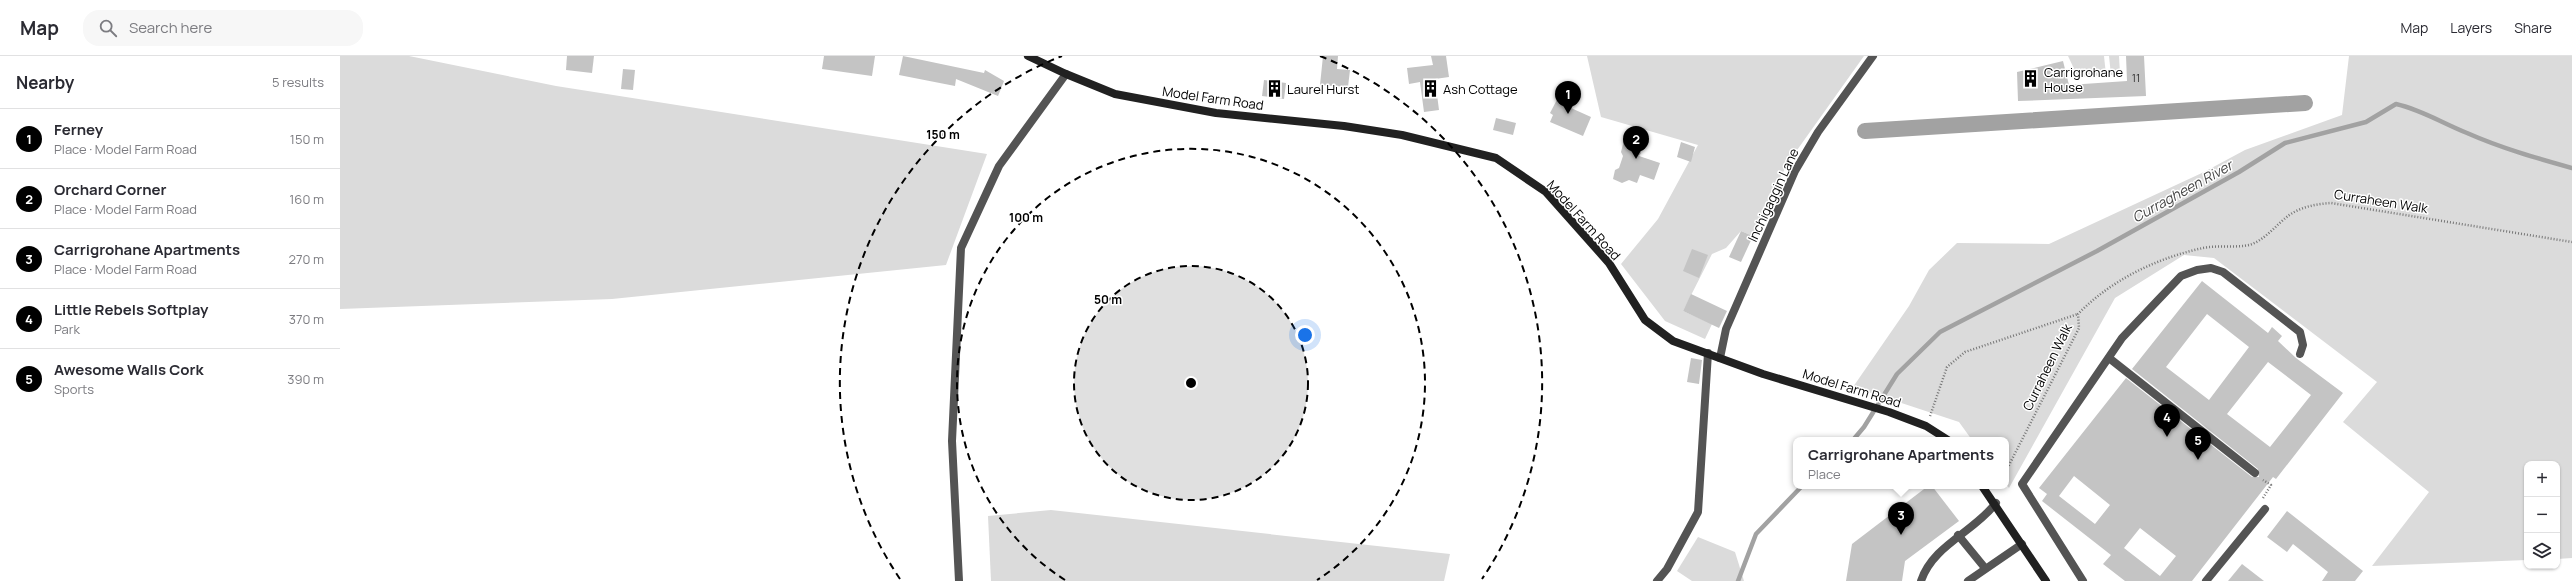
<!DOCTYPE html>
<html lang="en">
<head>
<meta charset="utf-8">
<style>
  :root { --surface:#fff; --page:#f7f7f7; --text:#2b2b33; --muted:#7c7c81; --line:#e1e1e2; --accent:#000 }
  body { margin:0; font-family:Manrope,sans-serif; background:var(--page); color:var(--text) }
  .controls { position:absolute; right:12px; bottom:12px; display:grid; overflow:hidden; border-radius:8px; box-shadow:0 1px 3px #0004 }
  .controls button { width:36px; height:36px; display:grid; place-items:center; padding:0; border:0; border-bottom:1px solid var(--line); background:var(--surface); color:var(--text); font:20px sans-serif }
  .you { position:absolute; left:965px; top:279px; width:14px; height:14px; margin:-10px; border:3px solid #fff; border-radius:50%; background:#1a73e8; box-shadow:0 0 0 6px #1a73e833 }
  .badge { display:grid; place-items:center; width:26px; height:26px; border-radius:50%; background:var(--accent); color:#fff; font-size:13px; font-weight:700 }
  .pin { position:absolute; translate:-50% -33px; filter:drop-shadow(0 1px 2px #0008) }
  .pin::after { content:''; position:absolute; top:21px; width:14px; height:12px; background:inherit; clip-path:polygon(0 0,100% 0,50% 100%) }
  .popup { position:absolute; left:1453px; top:381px; width:216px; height:52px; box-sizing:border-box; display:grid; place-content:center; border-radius:8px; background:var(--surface); filter:drop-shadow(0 1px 3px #0005); font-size:13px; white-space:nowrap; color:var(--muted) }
  .popup b { font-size:15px; color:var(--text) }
  .popup::after { content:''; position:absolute; left:50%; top:100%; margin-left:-8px; border:8px solid transparent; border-top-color:var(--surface) }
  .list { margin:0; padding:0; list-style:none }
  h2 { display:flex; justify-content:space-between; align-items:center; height:52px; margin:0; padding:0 16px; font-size:17px }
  h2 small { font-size:13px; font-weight:400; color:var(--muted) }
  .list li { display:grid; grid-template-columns:26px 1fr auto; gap:12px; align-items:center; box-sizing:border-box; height:60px; padding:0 16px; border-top:1px solid var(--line) }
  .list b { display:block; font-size:15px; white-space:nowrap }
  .list p { margin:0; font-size:13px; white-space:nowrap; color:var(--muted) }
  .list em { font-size:13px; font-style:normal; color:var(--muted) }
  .icon { flex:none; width:22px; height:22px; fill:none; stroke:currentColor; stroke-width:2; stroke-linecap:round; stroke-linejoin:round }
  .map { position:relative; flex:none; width:2232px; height:525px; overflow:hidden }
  header { display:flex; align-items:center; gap:24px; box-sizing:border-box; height:56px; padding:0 20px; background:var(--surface); border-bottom:1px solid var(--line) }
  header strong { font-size:19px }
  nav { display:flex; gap:22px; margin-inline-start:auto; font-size:14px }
  .search { width:280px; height:36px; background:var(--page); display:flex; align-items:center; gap:10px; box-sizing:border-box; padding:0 14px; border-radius:16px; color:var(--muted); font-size:15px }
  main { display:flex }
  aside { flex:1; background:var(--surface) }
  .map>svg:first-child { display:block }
  .green { fill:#dbdbdb }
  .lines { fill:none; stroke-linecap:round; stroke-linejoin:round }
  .stream { stroke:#a2a2a2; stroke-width:4.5 }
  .canal { stroke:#a2a2a2; stroke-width:16 }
  .building { fill:#c4c4c4; fill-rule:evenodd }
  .path { stroke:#767676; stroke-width:2.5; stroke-dasharray:1 2; stroke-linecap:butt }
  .service { stroke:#545454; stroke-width:8 }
  .minor { stroke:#545454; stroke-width:8 }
  .tertiary { stroke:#545454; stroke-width:8 }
  .secondary { stroke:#212121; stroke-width:8 }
  .ring { fill:none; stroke:#000; stroke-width:2; stroke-dasharray:7 5 }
  .labels { text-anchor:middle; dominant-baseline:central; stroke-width:3; stroke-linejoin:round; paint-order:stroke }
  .number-label { font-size:11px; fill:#313131 }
  .poi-label { font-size:13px; fill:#000; stroke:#fff; text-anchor:start }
  .street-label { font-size:13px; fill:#000; stroke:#fff }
  .water-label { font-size:14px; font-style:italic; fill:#434343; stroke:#fff }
  .centre { fill:#000; stroke:#fff; stroke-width:2 }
  .ring-label { font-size:12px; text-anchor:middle; font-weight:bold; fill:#000; stroke:#fff; stroke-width:3; stroke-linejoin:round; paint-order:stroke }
</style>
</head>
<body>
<header>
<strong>Map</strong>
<div class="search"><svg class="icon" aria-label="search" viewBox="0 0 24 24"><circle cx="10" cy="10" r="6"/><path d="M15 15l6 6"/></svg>Search here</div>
<nav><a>Map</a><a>Layers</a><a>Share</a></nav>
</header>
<main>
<aside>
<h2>Nearby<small>5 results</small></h2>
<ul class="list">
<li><span class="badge">1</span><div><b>Ferney</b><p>Place · Model Farm Road</p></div><em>150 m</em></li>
<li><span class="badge">2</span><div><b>Orchard Corner</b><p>Place · Model Farm Road</p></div><em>160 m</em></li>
<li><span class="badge">3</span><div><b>Carrigrohane Apartments</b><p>Place · Model Farm Road</p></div><em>270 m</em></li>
<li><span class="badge">4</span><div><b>Little Rebels Softplay</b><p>Park</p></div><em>370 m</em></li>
<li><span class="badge">5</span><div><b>Awesome Walls Cork</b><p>Sports</p></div><em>390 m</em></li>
</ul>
</aside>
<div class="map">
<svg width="2232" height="525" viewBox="0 0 2232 525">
  <rect width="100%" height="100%" fill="#fff"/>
  <!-- green -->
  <g class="green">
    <path d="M0,0H69L216,30L647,98L606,209L272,243L0,253Z"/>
    <path d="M1247,0H1524L1450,104L1433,134L1413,180L1401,175L1386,192L1372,198L1343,255L1372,268L1365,283L1325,265L1281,208L1318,163L1358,89L1261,61Z"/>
    <path d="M1728,0H1764L1766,19L1738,21Z"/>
    <path d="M1769,0H1779L1780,18L1771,19Z"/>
    <path d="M2009,0H2232V502L2217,503V408H2187V504L2032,510L2089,436L2003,366L2037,326L1874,202L1844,199L1775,242L1669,432L1666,428V384H1632L1619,366L1513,331L1569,250L1589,214L1617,187L1709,188L1864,116L1905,94L2002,59Z"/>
    <path d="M711,454L1110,498L1104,525H651L648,460Z"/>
    <path d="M1358,481L1395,496L1404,525H1352L1337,515Z"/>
  </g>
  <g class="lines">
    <!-- stream -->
    <g class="stream">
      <path d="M1513,384L1524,371L1557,318L1600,276L1757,195L1899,116L1945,87L2026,66L2056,48C2082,54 2102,67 2127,77C2161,92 2196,102 2232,112"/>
      <path d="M1398,525L1416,478L1462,430"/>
    </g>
    <!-- canal -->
    <path class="canal" d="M1525,75L1965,47"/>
  </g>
  <!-- building -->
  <g class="building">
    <path d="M227,0H254L252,17L226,14Z"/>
    <path d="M484,0H535L532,20L482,13Z"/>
    <path d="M563,0L644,17L645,14L664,25L658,40L616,23L615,30L559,19Z"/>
    <path d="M983,0H998L997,13L1010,14L1008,31L980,29Z"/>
    <path d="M1091,0H1106L1109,21L1095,23L1099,54L1084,56L1080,26L1069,28L1067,12L1093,9Z"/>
    <path d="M1786,0H1804L1806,40L1678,45L1677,16L1723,5L1729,29L1787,25Z"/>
    <path d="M283,13L295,14L293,34L281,33Z"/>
    <path d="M924,24L946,27L944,43L922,40Z"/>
    <path d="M1221,36L1235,42L1231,52L1251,61L1243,80L1210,66L1213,59L1210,57Z"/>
    <path d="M1156,62L1176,67L1173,79L1153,74Z"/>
    <path d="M1284,84L1295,87L1301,97L1299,100L1320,107L1314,124L1300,119L1297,127L1289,124L1282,127L1273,123L1275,114L1279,112L1283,100L1281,96Z"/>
    <path d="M1341,86L1355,91L1351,106L1337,101Z"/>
    <path d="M1401,175L1413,180L1401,206L1389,201Z"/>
    <path d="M1352,193L1368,199L1359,222L1343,215Z"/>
    <path d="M1862,225L1928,277L1932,271L1942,280L1938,285L1956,302L2003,337L1936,423L1933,421L1852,525H1785L1763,508L1771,499L1702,445L1707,438L1699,432L1786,322L1912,421H1919L1918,413L1792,313ZM1867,258L1909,291L1869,344L1826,311ZM1928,306L1971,339L1930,391L1887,358ZM1734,420L1770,449L1755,468L1719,440ZM1800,472L1836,500L1820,520L1784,492Z"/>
    <path d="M1351,238L1387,255L1379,272L1343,255Z"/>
    <path d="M1351,302L1362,304L1359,328L1347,326Z"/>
    <path d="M1588,430H1592L1619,465L1565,505L1562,525H1506L1512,488Z"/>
    <path d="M1947,455L2023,515L2015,525H1982L1988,516L1953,488L1947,496L1927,481Z"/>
    <path d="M1902,508L1924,525H1888Z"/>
  </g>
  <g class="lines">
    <!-- path -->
    <g class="path">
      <path d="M1590,360L1607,311L1625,296L1738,258"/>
      <path d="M1666,415L1739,272L1738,258C1771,224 1817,202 1863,192C1878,189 1894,192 1909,189C1924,185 1936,169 1948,160C1960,151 1976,148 1991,147L2232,186"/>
      <path d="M1923,442L1931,429L1923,424"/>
    </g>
    <!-- service -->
    <g class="service">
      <path d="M1769,302L1915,417"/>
      <path d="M1743,525L1682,428L1782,282L1819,243L1841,220L1857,214L1871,212L1883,216L1960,276L1963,289L1960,298"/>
      <path d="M1866,525L1925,453"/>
    </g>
    <!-- minor -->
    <g class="minor">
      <path d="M1618,479L1645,512"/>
      <path d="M619,525L612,385L621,192L659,110L726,18"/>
      <path d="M1317,525L1327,513L1358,456L1368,297"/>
      <path d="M1581,525C1593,489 1634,476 1656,447"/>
      <path d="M1628,525L1682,488"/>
    </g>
    <!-- tertiary -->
    <path class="tertiary" d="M1380,302L1386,273L1455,115L1478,76L1533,0"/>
    <!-- secondary -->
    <g class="secondary">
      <path d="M688,0L726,18L775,38L876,57L1004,70L1062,79L1156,102L1206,136L1269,207L1305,264L1333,285L1423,318L1549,356L1586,370L1608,384"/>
      <path d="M1642,430L1706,525"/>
    </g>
  </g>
  <!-- distance rings -->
  <circle cx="851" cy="327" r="117" fill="#000" fill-opacity=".12"/>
  <g class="ring">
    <circle cx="851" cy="327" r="117"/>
    <path d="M725 524A234 234 0 1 1 977 524"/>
    <path d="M560 523A351 351 0 0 1 722 0M980 0A351 351 0 0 1 1142 523"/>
  </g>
  <!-- icons -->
  <defs>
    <symbol id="building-bare" viewBox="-9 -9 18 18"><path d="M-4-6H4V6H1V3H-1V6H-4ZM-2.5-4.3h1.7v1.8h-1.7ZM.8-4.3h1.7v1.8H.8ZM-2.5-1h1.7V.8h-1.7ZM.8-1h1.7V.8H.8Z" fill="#000" stroke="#fff" stroke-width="2.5" paint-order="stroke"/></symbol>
  </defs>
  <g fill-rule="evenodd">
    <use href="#building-bare" x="1678" y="10" width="25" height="25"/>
    <use href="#building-bare" x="922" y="20" width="25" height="25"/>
    <use href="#building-bare" x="1078" y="20" width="25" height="25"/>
  </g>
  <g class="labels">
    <!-- number labels -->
    <g class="number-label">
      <text x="1796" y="21">11</text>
    </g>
    <!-- poi labels -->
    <g class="poi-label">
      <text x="1704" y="16">Carrigrohane<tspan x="1704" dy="15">House</tspan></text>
      <text x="947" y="33">Laurel Hurst</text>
      <text x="1103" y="33">Ash Cottage</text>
    </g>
    <!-- street labels -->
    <g class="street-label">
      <text transform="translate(873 42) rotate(8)">Model Farm Road</text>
      <text transform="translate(1433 139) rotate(-65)">Inchigaggin Lane</text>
      <text transform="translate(2041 145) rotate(9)">Curraheen Walk</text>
      <text transform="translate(1244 164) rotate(48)">Model Farm Road</text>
      <text transform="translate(1707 311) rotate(-64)">Curraheen Walk</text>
      <text transform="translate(1512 332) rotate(17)">Model Farm Road</text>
    </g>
    <!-- water labels -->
    <g class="water-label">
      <text transform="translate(1842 135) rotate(-29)">Curragheen River</text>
    </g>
  </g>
  <circle cx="851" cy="327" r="6" class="centre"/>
  <g class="ring-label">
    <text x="603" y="83">150 m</text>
    <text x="686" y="166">100 m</text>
    <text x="768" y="248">50 m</text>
  </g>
</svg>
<div class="controls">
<button>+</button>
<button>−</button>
<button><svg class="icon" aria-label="layers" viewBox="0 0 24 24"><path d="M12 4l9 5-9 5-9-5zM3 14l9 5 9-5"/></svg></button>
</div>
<div class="you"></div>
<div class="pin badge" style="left:1228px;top:58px">1</div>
<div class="pin badge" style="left:1296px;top:103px">2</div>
<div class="pin badge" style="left:1561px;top:479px">3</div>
<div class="popup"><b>Carrigrohane Apartments</b>Place</div>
<div class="pin badge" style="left:1827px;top:381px">4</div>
<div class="pin badge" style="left:1858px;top:404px">5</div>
</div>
</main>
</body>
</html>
